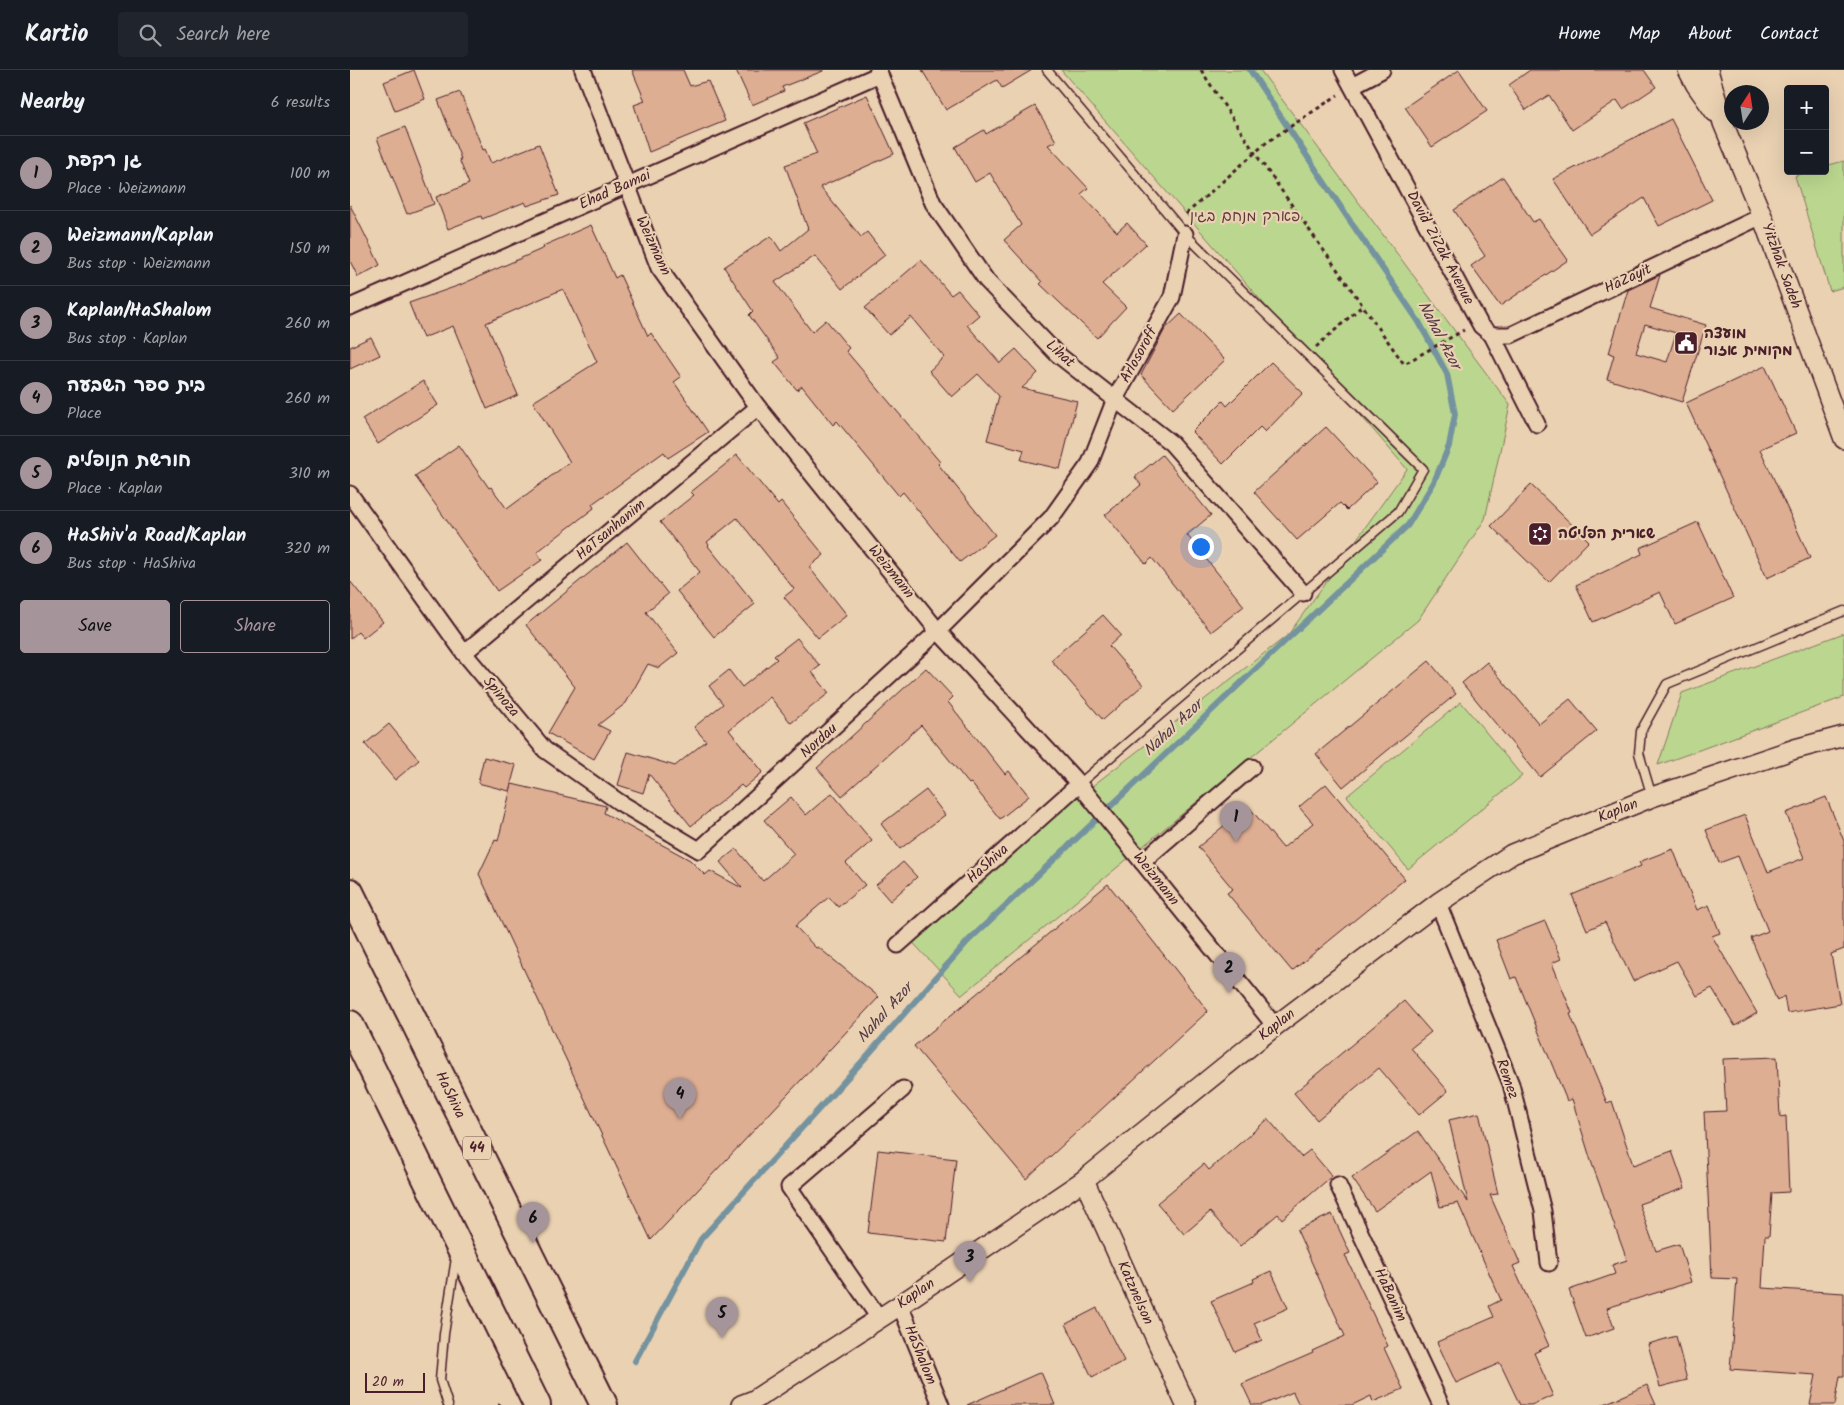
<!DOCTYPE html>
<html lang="en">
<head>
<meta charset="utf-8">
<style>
  :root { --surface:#171b24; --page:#20242c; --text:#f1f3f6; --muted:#9ea1a6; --line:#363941; --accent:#a6949b }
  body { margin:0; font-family:Kalam,"Playpen Sans Hebrew",sans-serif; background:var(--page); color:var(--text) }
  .controls { position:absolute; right:15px; top:15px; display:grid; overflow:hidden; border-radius:5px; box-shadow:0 5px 20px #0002 }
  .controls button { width:45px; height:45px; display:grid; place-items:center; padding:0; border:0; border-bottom:1px solid var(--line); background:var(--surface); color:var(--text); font:25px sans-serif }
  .compass { position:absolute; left:1374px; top:15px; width:45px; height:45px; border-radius:50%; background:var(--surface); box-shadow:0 5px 20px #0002; rotate:12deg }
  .scale { position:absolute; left:15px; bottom:12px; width:60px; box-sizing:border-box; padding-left:5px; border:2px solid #4a1f2b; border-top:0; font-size:14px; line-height:18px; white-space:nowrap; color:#4a1f2b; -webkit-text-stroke:4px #ead1b2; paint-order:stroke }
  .you { position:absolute; left:850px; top:476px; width:18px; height:18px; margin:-12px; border:4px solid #fff; border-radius:50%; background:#1a73e8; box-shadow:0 0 0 8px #1a73e833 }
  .badge { display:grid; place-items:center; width:32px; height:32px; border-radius:50%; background:var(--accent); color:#111; font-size:16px; font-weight:700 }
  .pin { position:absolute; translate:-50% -41px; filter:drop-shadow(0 1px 2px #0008) }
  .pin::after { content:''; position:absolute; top:26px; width:18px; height:15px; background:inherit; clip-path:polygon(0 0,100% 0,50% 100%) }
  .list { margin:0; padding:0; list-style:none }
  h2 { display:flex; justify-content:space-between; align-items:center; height:65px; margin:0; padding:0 20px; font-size:21px }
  h2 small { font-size:16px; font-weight:400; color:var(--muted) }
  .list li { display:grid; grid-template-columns:32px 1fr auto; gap:15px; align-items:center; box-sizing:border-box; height:75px; padding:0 20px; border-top:1px solid var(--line) }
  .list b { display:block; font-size:19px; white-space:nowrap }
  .list p { margin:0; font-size:16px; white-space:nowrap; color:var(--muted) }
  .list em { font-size:16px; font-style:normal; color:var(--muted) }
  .actions { display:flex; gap:10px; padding:15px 20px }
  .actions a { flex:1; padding:11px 0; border:1px solid var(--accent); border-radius:5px; text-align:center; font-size:18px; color:var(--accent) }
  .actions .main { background:var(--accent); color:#111 }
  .icon { flex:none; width:28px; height:28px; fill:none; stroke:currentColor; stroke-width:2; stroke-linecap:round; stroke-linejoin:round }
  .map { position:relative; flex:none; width:1494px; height:1335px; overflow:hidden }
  header { display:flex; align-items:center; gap:30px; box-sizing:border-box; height:70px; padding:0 25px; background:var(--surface); border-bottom:1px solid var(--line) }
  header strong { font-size:24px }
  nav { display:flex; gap:28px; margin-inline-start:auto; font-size:18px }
  .search { width:350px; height:45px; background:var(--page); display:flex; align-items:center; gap:12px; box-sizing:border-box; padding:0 18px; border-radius:5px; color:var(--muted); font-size:19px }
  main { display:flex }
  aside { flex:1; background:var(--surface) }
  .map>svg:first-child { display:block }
  .green { fill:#bbd78f; stroke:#827b5d }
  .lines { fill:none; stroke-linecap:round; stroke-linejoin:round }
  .stream { stroke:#74939f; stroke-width:6 }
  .building { fill:#deae93; stroke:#4a1f2b; fill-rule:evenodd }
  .service-casing { stroke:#4a1f2b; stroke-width:11 }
  .minor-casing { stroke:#4a1f2b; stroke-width:19 }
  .tertiary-casing { stroke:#4a1f2b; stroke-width:22 }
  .trunk-casing { stroke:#4a1f2b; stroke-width:30 }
  .path { stroke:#4a1f2b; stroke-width:3; stroke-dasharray:4 4; stroke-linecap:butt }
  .service { stroke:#ead1b2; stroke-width:8 }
  .minor { stroke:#ead1b2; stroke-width:15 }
  .tertiary { stroke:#ead1b2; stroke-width:19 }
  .trunk { stroke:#ead1b2; stroke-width:26 }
  .labels { text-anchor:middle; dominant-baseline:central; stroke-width:4.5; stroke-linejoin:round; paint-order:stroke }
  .shield { fill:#ead1b2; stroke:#7a5454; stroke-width:1 }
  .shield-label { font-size:14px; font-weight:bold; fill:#4a1f2b }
  .street-label { font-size:15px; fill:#4a1f2b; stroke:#ead1b2 }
  .park-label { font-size:15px; fill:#5b3b3a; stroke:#ead1b2 }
  .poi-label { font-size:15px; font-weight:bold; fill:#4a1f2b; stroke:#ead1b2; text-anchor:start }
  .water-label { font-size:16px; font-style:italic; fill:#543c48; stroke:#ead1b2 }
</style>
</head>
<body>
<header>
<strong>Kartio</strong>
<div class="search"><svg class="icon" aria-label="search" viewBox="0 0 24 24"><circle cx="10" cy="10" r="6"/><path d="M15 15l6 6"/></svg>Search here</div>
<nav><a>Home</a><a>Map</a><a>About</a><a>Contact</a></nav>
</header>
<main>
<aside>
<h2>Nearby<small>6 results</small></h2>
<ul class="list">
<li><span class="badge">1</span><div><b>גן רקפת</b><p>Place · Weizmann</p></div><em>100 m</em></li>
<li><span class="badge">2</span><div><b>Weizmann/Kaplan</b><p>Bus stop · Weizmann</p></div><em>150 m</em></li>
<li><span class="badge">3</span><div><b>Kaplan/HaShalom</b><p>Bus stop · Kaplan</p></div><em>260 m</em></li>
<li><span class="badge">4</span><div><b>בית ספר השבעה</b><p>Place</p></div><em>260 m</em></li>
<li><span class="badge">5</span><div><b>חורשת הנופלים</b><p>Place · Kaplan</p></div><em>310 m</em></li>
<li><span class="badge">6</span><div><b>HaShiv'a Road/Kaplan</b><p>Bus stop · HaShiva</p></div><em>320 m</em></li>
</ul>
<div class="actions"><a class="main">Save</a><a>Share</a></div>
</aside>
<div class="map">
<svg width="1494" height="1335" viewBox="0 0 1494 1335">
  <rect width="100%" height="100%" fill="#ead1b2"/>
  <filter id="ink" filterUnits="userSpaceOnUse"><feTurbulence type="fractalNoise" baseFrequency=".02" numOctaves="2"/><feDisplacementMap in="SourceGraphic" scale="10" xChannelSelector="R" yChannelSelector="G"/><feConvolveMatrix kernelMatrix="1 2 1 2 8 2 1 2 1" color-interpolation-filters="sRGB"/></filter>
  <g filter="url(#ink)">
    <!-- green -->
    <g class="green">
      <path d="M711,0H910L1160,335L1135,449L1068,550L612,925L553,862L938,565L1057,399Z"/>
      <path d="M1494,91V217L1480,221L1445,106L1459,101H1475V96Z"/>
      <path d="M1494,563V627L1308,695L1332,623Z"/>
      <path d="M1111,632L1172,706L1058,799L997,726Z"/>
    </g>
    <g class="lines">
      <!-- stream -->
      <path class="stream" d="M285,1291L351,1169L517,986L618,871L1058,455L1084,412L1099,376L1105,344L1097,304L1069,252L996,145L900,0"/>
    </g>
    <!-- building -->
    <g class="building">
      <path d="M64,0L75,29L45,41L34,12Z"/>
      <path d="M282,0H333L340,16L358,11L375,51L299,82L284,35L295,31Z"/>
      <path d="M386,0H473V1L432,17L434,21L402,35Z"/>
      <path d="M572,0H682L652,18L647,10L596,40Z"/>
      <path d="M1109,0L1137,41L1082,77L1055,37Z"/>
      <path d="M1180,0H1294L1306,17L1273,39L1267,30L1222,60L1199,25L1176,40L1159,15Z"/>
      <path d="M110,22L133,80L135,79L141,93L189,74L209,125L177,136L175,132L132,149L131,146L98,159L86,127L119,114L109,89H111L88,30Z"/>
      <path d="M517,25L544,84L470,117L511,167L517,162L535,185L492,219L465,186L425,212L462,262L476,250L499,278L496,281L590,392L588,394L645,465L610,492L553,422L549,426L487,351L483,355L452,316L447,320L424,292L430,288L399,245L403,241L374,197L421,166L431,181L458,159L435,95L467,84L453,53Z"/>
      <path d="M685,36L706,71L698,75L738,118L731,124L767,162L777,153L796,174L752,214L776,237L747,268L690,214L692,212L654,170L671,155L640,103L625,112L605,77L634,60L636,64Z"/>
      <path d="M1321,49L1362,130L1309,156L1294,128L1240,164L1203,109Z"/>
      <path d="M55,57L84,134L57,144L27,68Z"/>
      <path d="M1153,107L1183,152L1189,149L1218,190L1150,236L1121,196L1135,186L1104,140Z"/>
      <path d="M0,135L30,195L8,207L0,191Z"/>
      <path d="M241,155L265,208L270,205L298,266L301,263L331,307L324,312L358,362L318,388L314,382L242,434L244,438L187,482L192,490L147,521L65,406L109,375L139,418L141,417L157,439L220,392L183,332L247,292L213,219L136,253L168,325L137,339L103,256L73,268L59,233L110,215L194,178L193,176Z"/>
      <path d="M571,190L601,225L608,220L629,245L617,255L650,293L666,279L688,303L672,318L727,331L710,399L671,390L674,380L637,370L649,326L628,304L602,327L579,301L594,287L561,247L539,265L515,238Z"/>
      <path d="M1310,205L1300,238L1356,255L1332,332L1257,309L1264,285L1259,283L1278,220ZM1295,254L1326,263L1317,292L1286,283Z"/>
      <path d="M831,244L875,290L823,339L791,305L815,259Z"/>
      <path d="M21,267L30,285L0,299V277Z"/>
      <path d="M921,292L953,323L915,362L910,357L873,394L842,362L873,331L877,336Z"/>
      <path d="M1415,296L1446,363L1410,379L1460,488L1417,508L1336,333Z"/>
      <path d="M73,311L88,335L28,374L12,349Z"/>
      <path d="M976,357L1027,412L997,440L990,433L947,470L904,422Z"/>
      <path d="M387,385L428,435L431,432L474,485L459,497L497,545L468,568L434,527L444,519L387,448L357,472L359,475L358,476L405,534L364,567L327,521L350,502L310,452L344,425L341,422Z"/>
      <path d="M812,385L861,445L837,465L894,536L861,562L802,488L796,494L755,445L791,415L785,407Z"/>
      <path d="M1181,415L1239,471L1199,512L1141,456Z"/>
      <path d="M1348,452L1383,528L1325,554L1310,522L1243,552L1226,515L1292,484L1290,478Z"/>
      <path d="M277,472L318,524L296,542L328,583L309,598L298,594L276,633L248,655L260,661L244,689L198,663L225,617L176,555Z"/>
      <path d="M0,511L33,552L13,568L8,562L0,569Z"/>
      <path d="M753,545L771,565L759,576L793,615L753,650L701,590Z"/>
      <path d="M447,568L470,596L462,602L479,623L441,653L420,627L379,660L413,702L394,718L391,715L341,756L299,704L293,723L268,715L278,682L325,696L356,671L344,657L373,634L359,616L379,600L392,617L427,589L424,586Z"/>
      <path d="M1079,591L1106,624L993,717L966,684Z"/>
      <path d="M1137,592L1189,654L1220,629L1247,661L1190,707L1112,613Z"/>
      <path d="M576,598L603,627L598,632L655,704L659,701L679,726L650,749L621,713L619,714L571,655L492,726L467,698Z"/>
      <path d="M39,654L69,690L45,710L15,674Z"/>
      <path d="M134,687L166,695L159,721L128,713Z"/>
      <path d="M162,714L256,736L254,743L340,790L355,805L360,801L392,818L370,792L386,779L413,811L444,784L414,750L441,727L456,745L482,723L522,771L496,793L515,815L488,837L479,827L445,856L466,878L468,877L529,927L301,1170L129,804L145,770L148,771Z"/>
      <path d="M976,714L1055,809L942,901L877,823L883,819L848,777L898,736L933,778L963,753L949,737Z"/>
      <path d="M576,720L595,745L550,779L531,754Z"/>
      <path d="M1476,727L1494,771V879L1481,884L1490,934L1437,943L1434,926L1427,931L1401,868L1418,861L1388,786L1369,793L1356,760L1395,745L1418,802L1454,788L1436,743Z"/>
      <path d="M1323,779L1347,840L1359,835L1370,863L1362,866L1407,943L1385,956L1362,918L1347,926L1327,891L1283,911L1255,852L1237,860L1222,825L1291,796L1289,792Z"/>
      <path d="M553,792L567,807L540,831L526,815Z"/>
      <path d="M758,814L858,941L676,1109L564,976Z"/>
      <path d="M1195,851L1211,889L1202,893L1222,943L1220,944L1257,1033L1262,1031L1283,1095L1322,1081L1335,1118L1289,1134L1306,1181L1329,1174L1341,1212L1257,1238L1264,1258L1236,1268L1219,1220L1265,1204L1262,1195L1277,1190L1241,1091L1222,1029L1217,1031L1166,907L1161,909L1146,870Z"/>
      <path d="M1054,931L1081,962L1061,978L1098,1021L1069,1045L1029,998L967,1050L944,1023Z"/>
      <path d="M1427,987L1430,1047L1436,1046L1439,1122L1422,1123L1419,1166H1415L1412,1218L1494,1223V1306H1490L1485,1335H1460L1466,1305L1380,1299L1387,1209L1362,1208L1354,1042L1376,1041L1373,989Z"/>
      <path d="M1129,1043L1148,1124L1140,1125L1170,1193L1163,1196L1199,1276L1184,1283L1203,1326L1181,1335H1170L1150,1293L1106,1313L1087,1272L1144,1247L1139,1236L1151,1230L1108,1133L1090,1137L1081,1101L1025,1141L1002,1108L1068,1061L1118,1132L1099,1050Z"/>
      <path d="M918,1049L951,1087L960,1080L982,1106L932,1149L928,1144L890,1176L860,1142L834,1164L807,1133L854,1094L859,1100Z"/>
      <path d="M528,1080L606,1089L596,1172L518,1163Z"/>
      <path d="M982,1144L1000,1183L995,1185L1038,1276L1034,1278L1053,1319L1023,1332L1021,1326L1002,1335H949L943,1322L912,1335H902L892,1314L963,1283L962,1281L995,1266L947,1160Z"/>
      <path d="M921,1201L938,1238L904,1253L912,1270L885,1282L861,1231L904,1212L903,1209Z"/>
      <path d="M747,1238L774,1291L742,1307L716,1254Z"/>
      <path d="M1326,1266L1337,1310L1310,1317L1298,1274Z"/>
      <path d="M691,1302L705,1335H617Z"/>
      <path d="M1297,1315L1306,1335H1252Z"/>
    </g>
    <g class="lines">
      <defs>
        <g id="service">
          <path d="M697,0L835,164L1073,399L1048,442L729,714"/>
          <path d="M1302,727L1289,683L1291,661L1317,614L1494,541"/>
          <path d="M98,1335L90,1310L94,1264L106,1188"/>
        </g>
        <g id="minor">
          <path d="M233,0L309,198L408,337L588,561L729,714L925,956"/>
          <path d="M528,0L583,133L636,210L707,284L821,373L953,523"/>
          <path d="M993,0L1131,256L1142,265L1187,354"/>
          <path d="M1002,16L1032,0"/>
          <path d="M0,237L530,4"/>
          <path d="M1142,265H1161L1412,146"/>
          <path d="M0,424L114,583L195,680L269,732L349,780L588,561L701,448L740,393L765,329L822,227L835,164"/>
          <path d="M114,583L408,337"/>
          <path d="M792,792L902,697"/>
          <path d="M1088,833L1161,1014L1193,1141L1199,1193"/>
          <path d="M548,875L729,714"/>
          <path d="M988,1115L1091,1335"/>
          <path d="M550,1235L591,1335"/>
          <path d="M529,1248L439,1117L553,1019"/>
        </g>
        <g id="tertiary">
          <path d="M1338,0L1346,15L1365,42"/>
          <path d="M1358,0L1373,53L1412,146L1494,369"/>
          <path d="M734,1110L836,1335"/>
          <path d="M391,1335L404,1330L550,1235L734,1110L925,956L1088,833L1162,784L1302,727L1445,679L1494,666"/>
        </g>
        <g id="trunk">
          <path d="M0,822L254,1335"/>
          <path d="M0,954L187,1335"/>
        </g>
      </defs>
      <!-- service casing -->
      <use href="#service" class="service-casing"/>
      <!-- minor casing -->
      <use href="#minor" class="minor-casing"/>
      <!-- tertiary casing -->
      <use href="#tertiary" class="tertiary-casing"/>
      <!-- trunk casing -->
      <use href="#trunk" class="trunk-casing"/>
      <!-- path -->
      <g class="path">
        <path d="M851,0L905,83L1054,294L1114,260"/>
        <path d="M836,144L917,72L988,25"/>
        <path d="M966,277L1012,236"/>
        <path d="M148,1335H151"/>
      </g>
      <!-- service -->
      <use href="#service" class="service"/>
      <!-- minor -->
      <use href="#minor" class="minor"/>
      <!-- tertiary -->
      <use href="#tertiary" class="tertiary"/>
      <!-- trunk -->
      <use href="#trunk" class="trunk"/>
    </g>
  </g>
  <!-- icons -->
  <defs>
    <symbol id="civic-square" viewBox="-11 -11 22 22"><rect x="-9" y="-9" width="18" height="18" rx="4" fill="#4a1f2b" stroke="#ead1b2"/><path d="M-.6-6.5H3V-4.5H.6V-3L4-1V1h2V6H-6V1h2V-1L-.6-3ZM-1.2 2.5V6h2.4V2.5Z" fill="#fff"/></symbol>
    <symbol id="synagogue-square" viewBox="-11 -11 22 22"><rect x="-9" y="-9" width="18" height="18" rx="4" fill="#4a1f2b" stroke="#ead1b2"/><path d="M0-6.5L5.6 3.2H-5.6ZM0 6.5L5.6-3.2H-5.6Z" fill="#fff"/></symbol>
  </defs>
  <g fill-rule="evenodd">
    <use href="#civic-square" x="1322" y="259" width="28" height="28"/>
    <use href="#synagogue-square" x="1176" y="450" width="28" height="28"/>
  </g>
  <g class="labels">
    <!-- shield labels -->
    <rect class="shield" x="113" y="1066.5" width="28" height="23" rx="4"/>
    <g class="shield-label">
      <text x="127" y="1078">44</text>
    </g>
    <!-- street labels -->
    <g class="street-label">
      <text transform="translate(265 120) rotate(-24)">Ehad Bamai</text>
      <text transform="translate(303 176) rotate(65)">Weizmann</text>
      <text transform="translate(1090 178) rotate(62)">David ZiZak Avenue</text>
      <text transform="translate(1431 196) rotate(70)">Yitzhak Sadeh</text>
      <text transform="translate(1278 209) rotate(-25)">HaZayit</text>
      <text transform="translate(710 284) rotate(42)">Lihat</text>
      <text transform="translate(789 285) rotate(-61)">Arlosoroff</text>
      <text transform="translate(261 460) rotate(-40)">HaTsanhanim</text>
      <text transform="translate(541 502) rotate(51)">Weizmann</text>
      <text transform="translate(151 627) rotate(50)">Spinoza</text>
      <text transform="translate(469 671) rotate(-42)">Nordau</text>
      <text transform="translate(1268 741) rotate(-22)">Kaplan</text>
      <text transform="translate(638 794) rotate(-42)">HaShiva</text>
      <text transform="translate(806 809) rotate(51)">Weizmann</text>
      <text transform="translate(927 955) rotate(-38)">Kaplan</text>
      <text transform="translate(1157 1009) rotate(71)">Remez</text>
      <text transform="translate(100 1025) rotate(64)">HaShiva</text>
      <text transform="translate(785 1223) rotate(66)">Katznelson</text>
      <text transform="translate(566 1224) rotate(-34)">Kaplan</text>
      <text transform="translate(1040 1225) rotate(65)">HaBanim</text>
      <text transform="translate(570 1285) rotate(68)">HaShalom</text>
    </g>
    <!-- park labels -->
    <g class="park-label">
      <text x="895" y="147">פארק מנחם בגין</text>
    </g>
    <!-- poi labels -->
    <g class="poi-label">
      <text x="1354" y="264">מועצה<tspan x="1354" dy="17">מקומית אזור</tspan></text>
      <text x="1208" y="464">שארית הפליטה</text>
    </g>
    <!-- water labels -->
    <g class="water-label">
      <text transform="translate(1089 265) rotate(62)">Nahal Azor</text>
      <text transform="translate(823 658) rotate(-43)">Nahal Azor</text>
      <text transform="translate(535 943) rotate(-48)">Nahal Azor</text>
    </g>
  </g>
</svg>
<div class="controls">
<button>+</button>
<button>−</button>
</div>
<svg class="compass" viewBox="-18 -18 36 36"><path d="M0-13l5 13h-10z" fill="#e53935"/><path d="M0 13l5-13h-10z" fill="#9ea1a6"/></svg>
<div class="scale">20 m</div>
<div class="you"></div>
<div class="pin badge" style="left:886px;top:772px">1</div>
<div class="pin badge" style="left:879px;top:923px">2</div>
<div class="pin badge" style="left:620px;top:1212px">3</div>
<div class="pin badge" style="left:330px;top:1049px">4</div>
<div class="pin badge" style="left:372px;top:1268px">5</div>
<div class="pin badge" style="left:183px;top:1173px">6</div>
</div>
</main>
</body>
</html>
